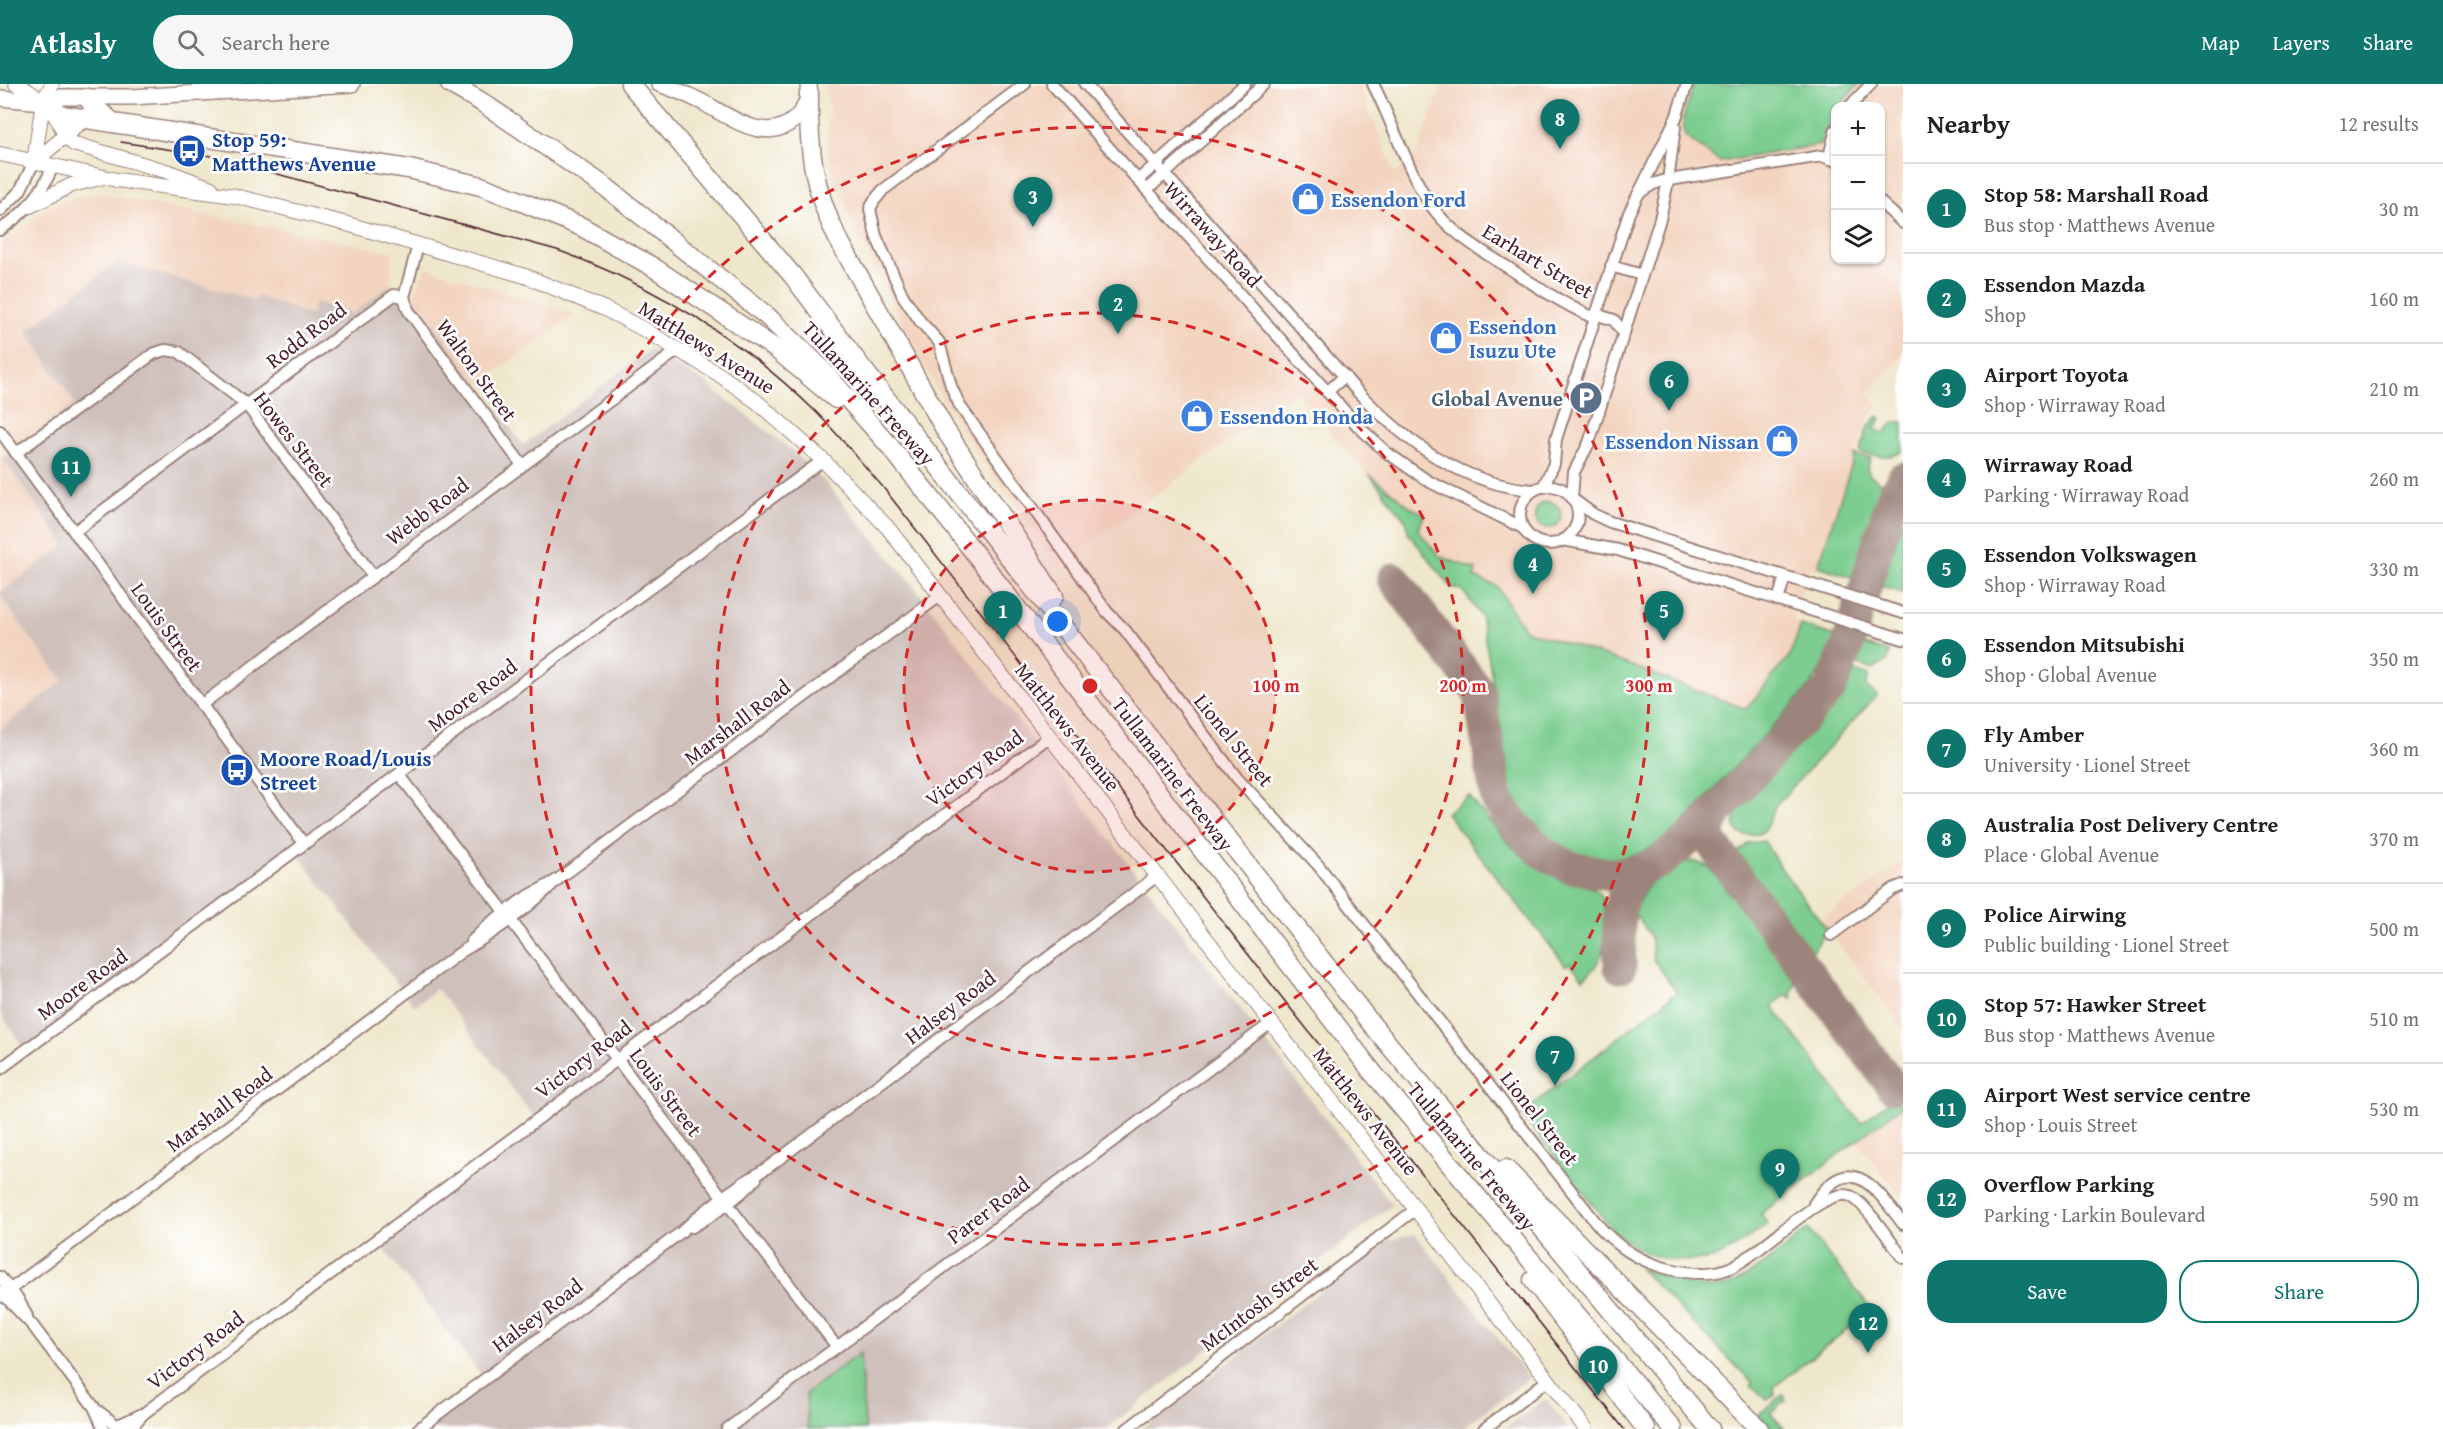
<!DOCTYPE html>
<html lang="en">
<head>
<meta charset="utf-8">
<style>
  :root { --surface:#fff; --page:#f6f6f6; --text:#202124; --muted:#757577; --line:#e0e0e0; --accent:#0f766e }
  body { margin:0; font-family:"Gentium Book Plus",serif; background:var(--page); color:var(--text) }
  .controls { position:absolute; right:18px; top:18px; display:grid; overflow:hidden; border-radius:12px; box-shadow:0 2px 4px #0004 }
  .controls button { width:54px; height:54px; display:grid; place-items:center; padding:0; border:0; border-bottom:2px solid var(--line); background:var(--surface); color:var(--text); font:30px sans-serif }
  .you { position:absolute; left:1058px; top:538px; width:21px; height:21px; margin:-15px; border:4px solid #fff; border-radius:50%; background:#1a73e8; box-shadow:0 0 0 9px #1a73e833 }
  .badge { display:grid; place-items:center; width:39px; height:39px; border-radius:50%; background:var(--accent); color:#fff; font-size:20px; font-weight:700 }
  .pin { position:absolute; translate:-50% -50px; filter:drop-shadow(0 2px 3px #0008) }
  .pin::after { content:''; position:absolute; top:32px; width:21px; height:18px; background:inherit; clip-path:polygon(0 0,100% 0,50% 100%) }
  .list { margin:0; padding:0; list-style:none }
  h2 { display:flex; justify-content:space-between; align-items:center; height:78px; margin:0; padding:0 24px; font-size:26px }
  h2 small { font-size:20px; font-weight:400; color:var(--muted) }
  .list li { display:grid; grid-template-columns:39px 1fr auto; gap:18px; align-items:center; box-sizing:border-box; height:90px; padding:0 24px; border-top:2px solid var(--line) }
  .list b { display:block; font-size:22px; white-space:nowrap }
  .list p { margin:0; font-size:20px; white-space:nowrap; color:var(--muted) }
  .list em { font-size:20px; font-style:normal; color:var(--muted) }
  .actions { display:flex; gap:12px; padding:18px 24px }
  .actions a { flex:1; padding:14px 0; border:2px solid var(--accent); border-radius:24px; text-align:center; font-size:21px; color:var(--accent) }
  .actions .main { background:var(--accent); color:#fff }
  .icon { flex:none; width:33px; height:33px; fill:none; stroke:currentColor; stroke-width:2; stroke-linecap:round; stroke-linejoin:round }
  .map { position:relative; flex:none; width:1903px; height:1345px; overflow:hidden }
  header { display:flex; align-items:center; gap:36px; box-sizing:border-box; height:84px; padding:0 30px; background:var(--accent); color:#fff }
  header strong { font-size:28px }
  nav { display:flex; gap:33px; margin-inline-start:auto; font-size:21px }
  .search { width:420px; height:54px; background:var(--page); display:flex; align-items:center; gap:15px; box-sizing:border-box; padding:0 21px; border-radius:33px; color:var(--muted); font-size:22px }
  main { display:flex }
  aside { flex:1; background:var(--surface) }
  .map>svg:first-child { display:block }
  .built { fill:#f3d4bf }
  .industrial { fill:#cfc0bb }
  .green { fill:#7bcd8f; stroke:#62765d; stroke-width:1.5 }
  .lines { fill:none; stroke-linecap:round; stroke-linejoin:round }
  .taxiway { stroke:#9c837c; stroke-width:33 }
  .street-casing { stroke:#9c837c; stroke-width:14 }
  .secondary-casing { stroke:#9c837c; stroke-width:16 }
  .primary-casing { stroke:#9c837c; stroke-width:18 }
  .highway-casing { stroke:#9c837c; stroke-width:21 }
  .street { stroke:#fff; stroke-width:10 }
  .secondary { stroke:#fff; stroke-width:14 }
  .primary { stroke:#fff; stroke-width:15 }
  .highway { stroke:#fff; stroke-width:18 }
  .tram { stroke:#4a1f2b; stroke-width:1.5 }
  .ring { fill:none; stroke:#d62828; stroke-width:3; stroke-dasharray:10 8 }
  .labels { text-anchor:middle; dominant-baseline:central; stroke-width:5; stroke-linejoin:round; paint-order:stroke }
  .transit-label { font-size:21px; font-weight:bold; fill:#164399; stroke:#fff; text-anchor:start }
  .shop-label { font-size:21px; font-weight:bold; fill:#366cbe; stroke:#fff; text-anchor:start }
  .street-label { font-size:21px; fill:#4a1f2b; stroke:#fff }
  .service-label { font-size:21px; font-weight:bold; fill:#4e5e75; stroke:#fff; text-anchor:end }
  .centre { fill:#d62828; stroke:#fff; stroke-width:3 }
  .ring-label { font-size:18px; text-anchor:middle; font-weight:bold; fill:#d62828; stroke:#fff; stroke-width:5; stroke-linejoin:round; paint-order:stroke }
</style>
</head>
<body>
<header>
<strong>Atlasly</strong>
<div class="search"><svg class="icon" aria-label="search" viewBox="0 0 24 24"><circle cx="10" cy="10" r="6"/><path d="M15 15l6 6"/></svg>Search here</div>
<nav><a>Map</a><a>Layers</a><a>Share</a></nav>
</header>
<main>
<div class="map">
<svg width="1903" height="1345" viewBox="0 0 1903 1345">
  <rect width="100%" height="100%" fill="#fff"/>
  <filter id="ink" filterUnits="userSpaceOnUse"><feTurbulence type="fractalNoise" baseFrequency=".0167" numOctaves="2"/><feDisplacementMap in="SourceGraphic" scale="12" xChannelSelector="R" yChannelSelector="G"/><feConvolveMatrix kernelMatrix="1 2 1 2 8 2 1 2 1" color-interpolation-filters="sRGB"/></filter>
  <filter id="wash" filterUnits="userSpaceOnUse"><feTurbulence type="fractalNoise" baseFrequency=".008" numOctaves="4" result="noise"/><feDisplacementMap in="SourceGraphic" scale="24" xChannelSelector="R" yChannelSelector="G"/><feGaussianBlur stdDeviation="1.35" result="paint"/><feColorMatrix in="noise" values="0 0 0 0 0 0 0 0 0 0 0 0 0 0 0 0 0 1.4 0 .05"/><feComposite in="paint" operator="in"/></filter>
  <g filter="url(#wash)">
    <rect width="100%" height="100%" fill="#efe7cc"/>
    <!-- built -->
    <g class="built">
      <path d="M824,0H1358L1395,90L1417,71L1442,0H1473L1492,7L1495,0L1515,6L1517,0H1694L1683,35L1720,78L1819,61L1832,31L1835,27L1836,176H1880V22H1839L1859,0H1903V270L1867,310L1879,322L1867,336L1817,485L1809,483L1793,538L1801,541L1790,571L1746,625L1605,572L1525,546L1497,502L1474,493L1475,486L1439,472L1418,446L1425,430L1412,424L1368,390L1353,375L1296,307L1059,483L961,346L919,275L855,144L834,95L827,62L829,20Z"/>
      <path d="M96,109L394,168L390,201L353,229L315,218L312,231L257,212L256,216L76,320L19,362L0,335V160L53,120L77,112Z"/>
      <path d="M425,183L575,231L477,301L414,213Z"/>
      <path d="M0,370L66,461L0,509Z"/>
      <path d="M0,513L64,598L0,645Z"/>
      <path d="M1903,777V944L1820,836Z"/>
      <path d="M1903,1021V1116L1856,1056Z"/>
    </g>
    <!-- industrial -->
    <g class="industrial">
      <path d="M117,178L256,216L257,212L311,231L315,218L353,229L390,201L414,213L523,361L651,265L705,299L790,365L823,396L913,501L1392,1121L1106,1345H865L864,1332L806,1309L808,1345H418L484,1295L376,1155L535,1035L437,905L414,922L295,767L25,966L0,928V645L63,597L0,513V509L65,461L2,374L75,320L26,247Z"/>
      <path d="M1415,1150L1529,1294L1462,1345H1141L1386,1157Z"/>
      <path d="M1544,1316L1548,1317L1569,1345H1505Z"/>
    </g>
    <!-- green -->
    <g class="green">
      <path d="M1694,0H1859L1839,22H1836L1820,61L1720,78L1685,52L1683,35Z"/>
      <path d="M1878,332L1881,335L1874,345L1884,349L1894,338H1903V367C1890,375 1876,372 1861,369L1860,367L1868,343Z"/>
      <path d="M1855,371L1871,374L1867,384L1870,391L1883,401L1852,493L1818,482Z"/>
      <path d="M1369,390L1412,424L1425,430L1418,446L1439,472L1476,486L1474,493L1497,502L1525,546L1605,572L1746,625L1790,571L1801,541L1835,552L1826,578L1810,602L1680,742C1654,766 1625,780 1589,773C1561,768 1534,751 1518,726C1509,712 1509,688 1506,672C1498,625 1489,579 1481,532L1462,506L1451,503L1408,449L1407,438Z"/>
      <circle cx="1548" cy="431" r="13"/>
      <path d="M1903,436V509L1881,502Z"/>
      <path d="M1861,560L1890,568L1887,577L1873,586L1859,581L1857,577Z"/>
      <path d="M1855,587L1869,592L1866,602L1877,611L1776,721L1765,746L1759,750L1744,751L1738,749L1734,740L1740,719L1746,709L1837,614Z"/>
      <path d="M1469,712C1490,737 1513,770 1543,786C1557,795 1589,799 1598,808C1604,815 1604,825 1604,834C1606,859 1604,879 1583,895L1570,879L1566,882L1446,729Z"/>
      <path d="M1764,757L1780,783L1827,845L1813,867H1809L1738,772V768L1749,759Z"/>
      <path d="M1693,777L1707,782L1713,788L1793,893L1795,901L1791,910L1793,913L1791,915L1787,910L1772,922L1861,1039L1903,1007V1021L1761,1130L1768,1140C1751,1152 1735,1165 1717,1173C1711,1176 1704,1176 1698,1176C1663,1180 1638,1169 1613,1146L1521,1030L1677,908L1653,875L1651,853L1634,829C1643,803 1665,779 1693,777Z"/>
      <path d="M1808,1145L1872,1226L1774,1303L1775,1311L1767,1316L1751,1301L1753,1299L1639,1184C1663,1192 1694,1207 1720,1203C1746,1199 1786,1162 1808,1145Z"/>
      <path d="M860,1269L865,1345H808L806,1309Z"/>
      <path d="M1783,1311L1786,1316L1770,1329L1785,1345H1773L1758,1331Z"/>
    </g>
    <g class="lines">
      <!-- taxiway -->
      <g class="taxiway">
        <path d="M1394,495L1479,608L1497,716L1513,739L1542,768L1570,783L1610,790L1634,788L1660,778L1700,746L1830,605L1848,561L1892,414L1903,394"/>
        <path d="M1720,724C1712,735 1706,745 1711,758L1893,1003"/>
        <path d="M1620,883C1620,848 1611,807 1644,785"/>
      </g>
    </g>
  </g>
  <g filter="url(#ink)">
    <g class="lines">
      <defs>
        <g id="street">
          <path d="M1025,0L883,106L874,117L870,125L876,152L903,212L920,237L939,258L951,302L960,322L1107,528L1125,546L1237,694L1318,781L1594,1136C1614,1161 1637,1177 1669,1185C1687,1189 1709,1192 1727,1185C1757,1175 1824,1101 1850,1112C1864,1117 1893,1161 1903,1174"/>
          <path d="M1052,0L1358,342L1386,368L1428,397L1523,444"/>
          <path d="M1085,0L1358,308C1406,358 1463,401 1534,406"/>
          <path d="M1373,0C1393,39 1406,83 1430,120C1449,148 1479,165 1507,183C1536,202 1563,220 1594,234"/>
          <path d="M1850,22L1871,0"/>
          <path d="M1829,73L1836,45"/>
          <path d="M1138,96L1245,0"/>
          <path d="M1147,106L1264,0"/>
          <path d="M1638,110L1653,100L1663,97L1822,72L1836,77"/>
          <path d="M1880,118L1903,139"/>
          <path d="M0,127L20,107L34,78"/>
          <path d="M0,146C26,128 41,111 53,82"/>
          <path d="M1611,182L1642,191"/>
          <path d="M404,213L408,226L522,381"/>
          <path d="M404,213L418,161"/>
          <path d="M1595,230L1614,236L1624,250"/>
          <path d="M1327,308L1345,292"/>
          <path d="M0,347L304,760"/>
          <path d="M16,369L153,270L165,266L179,268L246,320L373,492"/>
          <circle cx="1549" cy="431" r="29"/>
          <path d="M1543,403L1554,380L1556,355L1629,129L1676,34L1687,0"/>
          <path d="M1572,414L1574,388L1589,359L1660,135L1668,97L1675,43"/>
          <path d="M1574,416L1593,430L1610,438L1903,529"/>
          <path d="M74,448L390,214L394,211L404,213"/>
          <path d="M1563,456L1618,466L1903,555"/>
          <path d="M1778,516L1785,493"/>
          <path d="M201,621L678,266"/>
          <path d="M399,690L837,1263"/>
          <path d="M1831,851L1893,805L1903,801"/>
          <path d="M472,857L489,840L523,815L557,796L940,512"/>
          <path d="M0,985L823,376"/>
          <path d="M1814,1120C1850,1063 1877,1106 1903,1140"/>
          <path d="M692,1143C716,1130 737,1114 756,1095"/>
          <path d="M0,1193L18,1215L27,1232"/>
          <path d="M0,1207L33,1242L94,1323L104,1345"/>
          <path d="M0,1213L461,868C497,847 528,825 557,796"/>
          <path d="M98,1327L115,1340"/>
          <path d="M118,1341L142,1330"/>
          <path d="M130,1345L143,1330L1049,653"/>
          <path d="M418,1345L680,1149C707,1123 734,1103 767,1084L1157,792"/>
          <path d="M727,1345L1271,939"/>
          <path d="M1127,1345L1416,1125"/>
          <path d="M1484,1345L1548,1296"/>
        </g>
        <g id="secondary">
          <path d="M16,0C32,8 46,19 56,33C63,44 63,53 74,60L169,88L211,104"/>
          <path d="M0,70L117,96L235,112L347,140L525,192L605,225L645,246L720,291L756,317L823,376L888,444L1586,1345"/>
          <path d="M34,78L43,18L52,0"/>
          <path d="M34,78L65,52"/>
          <path d="M30,122L72,101L100,94"/>
        </g>
        <g id="primary">
          <path d="M659,0C674,5 688,11 702,18C731,33 766,62 796,34C805,25 810,13 809,0"/>
          <path d="M0,14L43,18L60,13H131L352,0"/>
        </g>
        <g id="highway">
          <path d="M450,0L480,17L607,104L768,233L819,282L888,360L970,463L1373,989L1673,1345"/>
          <path d="M630,0L793,192L859,280L1369,937L1710,1345"/>
          <path d="M809,9C808,64 813,104 837,153L946,347L1054,512"/>
          <path d="M88,14L93,22L114,39"/>
          <path d="M43,18L62,31L409,85L481,102L515,115L582,143L653,183L776,265L836,315"/>
          <path d="M65,52L73,42L83,34"/>
          <path d="M1506,1085L1759,1345"/>
          <path d="M1533,1196L1646,1345"/>
        </g>
      </defs>
      <!-- street casing -->
      <use href="#street" class="street-casing"/>
      <!-- secondary casing -->
      <use href="#secondary" class="secondary-casing"/>
      <!-- primary casing -->
      <use href="#primary" class="primary-casing"/>
      <!-- highway casing -->
      <use href="#highway" class="highway-casing"/>
      <!-- street -->
      <use href="#street" class="street"/>
      <!-- secondary -->
      <use href="#secondary" class="secondary"/>
      <!-- primary -->
      <use href="#primary" class="primary"/>
      <!-- highway -->
      <use href="#highway" class="highway"/>
      <!-- tram -->
      <path class="tram" d="M121,58L211,72L557,166C653,201 741,255 815,327C839,351 860,377 882,402L1287,920L1624,1345"/>
    </g>
  </g>
  <!-- distance rings -->
  <circle cx="1090" cy="602" r="186" fill="#d62828" fill-opacity=".12"/>
  <g class="ring">
    <circle cx="1090" cy="602" r="186"/>
    <circle cx="1090" cy="602" r="373"/>
    <circle cx="1090" cy="602" r="559"/>
  </g>
  <!-- icons -->
  <defs>
    <symbol id="bus-disc" viewBox="-11 -11 22 22"><circle r="9.5" fill="#1a4fb4" stroke="#fff"/><path d="M-5-6H5V4H4V6H2V4H-2V6H-4V4H-5ZM-3.5-4V0h7V-4ZM-3.5 1.2v1.5H-2V1.2ZM2 1.2v1.5H3.5V1.2Z" fill="#fff"/></symbol>
    <symbol id="shop-disc" viewBox="-11 -11 22 22"><circle r="9.5" fill="#3f7fe0" stroke="#fff"/><path d="M-5-2.5h2.3a2.7 3.5 0 0 1 5.4 0H5L5.5 6h-11ZM-1.5-2.5h3a1.5 2.3 0 0 0-3 0Z" fill="#fff"/></symbol>
    <symbol id="parking-disc" viewBox="-11 -11 22 22"><circle r="9.5" fill="#5c6f8a" stroke="#fff"/><path d="M-3.5-5.5H1a3.5 3.5 0 0 1 0 7H-1V5.5H-3.5ZM-1-3.4V-.6H.8a1.4 1.4 0 0 0 0-2.8Z" fill="#fff"/></symbol>
  </defs>
  <g fill-rule="evenodd">
    <use href="#bus-disc" x="170" y="48" width="38" height="38"/>
    <use href="#shop-disc" x="1289" y="96" width="38" height="38"/>
    <use href="#shop-disc" x="1427" y="235" width="38" height="38"/>
    <use href="#parking-disc" x="1567" y="295" width="38" height="38"/>
    <use href="#shop-disc" x="1178" y="313" width="38" height="38"/>
    <use href="#shop-disc" x="1763" y="338" width="38" height="38"/>
    <use href="#bus-disc" x="218" y="667" width="38" height="38"/>
  </g>
  <g class="labels">
    <!-- transit labels -->
    <g class="transit-label">
      <text x="212" y="55">Stop 59:<tspan x="212" dy="24">Matthews Avenue</tspan></text>
      <text x="260" y="674">Moore Road/Louis<tspan x="260" dy="24">Street</tspan></text>
    </g>
    <!-- shop labels -->
    <g class="shop-label">
      <text x="1331" y="115">Essendon Ford</text>
      <text x="1469" y="242">Essendon<tspan x="1469" dy="24">Isuzu Ute</tspan></text>
      <text x="1220" y="332">Essendon Honda</text>
      <text x="1759" y="357" text-anchor="end">Essendon Nissan</text>
    </g>
    <!-- street labels -->
    <g class="street-label">
      <text transform="translate(1213 150) rotate(48)">Wirraway Road</text>
      <text transform="translate(1538 177) rotate(31)">Earhart Street</text>
      <text transform="translate(306 251) rotate(-37)">Rodd Road</text>
      <text transform="translate(707 263) rotate(32)">Matthews Avenue</text>
      <text transform="translate(477 286) rotate(54)">Walton Street</text>
      <text transform="translate(869 309) rotate(48)">Tullamarine Freeway</text>
      <text transform="translate(294 355) rotate(52)">Howes Street</text>
      <text transform="translate(427 427) rotate(-37)">Webb Road</text>
      <text transform="translate(167 543) rotate(54)">Louis Street</text>
      <text transform="translate(472 611) rotate(-37)">Moore Road</text>
      <text transform="translate(737 638) rotate(-37)">Marshall Road</text>
      <text transform="translate(1068 643) rotate(52)">Matthews Avenue</text>
      <text transform="translate(1234 656) rotate(51)">Lionel Street</text>
      <text transform="translate(974 684) rotate(-36)">Victory Road</text>
      <text transform="translate(1173 690) rotate(53)">Tullamarine Freeway</text>
      <text transform="translate(82 900) rotate(-36)">Moore Road</text>
      <text transform="translate(950 923) rotate(-37)">Halsey Road</text>
      <text transform="translate(583 975) rotate(-37)">Victory Road</text>
      <text transform="translate(666 1008) rotate(53)">Louis Street</text>
      <text transform="translate(219 1025) rotate(-37)">Marshall Road</text>
      <text transform="translate(1366 1027) rotate(52)">Matthews Avenue</text>
      <text transform="translate(1540 1034) rotate(52)">Lionel Street</text>
      <text transform="translate(1472 1072) rotate(50)">Tullamarine Freeway</text>
      <text transform="translate(988 1126) rotate(-37)">Parer Road</text>
      <text transform="translate(1259 1220) rotate(-37)">McIntosh Street</text>
      <text transform="translate(537 1231) rotate(-37)">Halsey Road</text>
      <text transform="translate(195 1266) rotate(-37)">Victory Road</text>
    </g>
    <!-- service labels -->
    <g class="service-label">
      <text x="1563" y="314">Global Avenue</text>
    </g>
  </g>
  <circle cx="1090" cy="602" r="9" class="centre"/>
  <g class="ring-label">
    <text x="1276" y="608">100 m</text>
    <text x="1463" y="608">200 m</text>
    <text x="1649" y="608">300 m</text>
  </g>
</svg>
<div class="controls">
<button>+</button>
<button>−</button>
<button><svg class="icon" aria-label="layers" viewBox="0 0 24 24"><path d="M12 4l9 5-9 5-9-5zM3 14l9 5 9-5"/></svg></button>
</div>
<div class="you"></div>
<div class="pin badge" style="left:1003px;top:557px">1</div>
<div class="pin badge" style="left:1118px;top:250px">2</div>
<div class="pin badge" style="left:1033px;top:143px">3</div>
<div class="pin badge" style="left:1533px;top:510px">4</div>
<div class="pin badge" style="left:1664px;top:557px">5</div>
<div class="pin badge" style="left:1669px;top:327px">6</div>
<div class="pin badge" style="left:1555px;top:1002px">7</div>
<div class="pin badge" style="left:1560px;top:65px">8</div>
<div class="pin badge" style="left:1780px;top:1115px">9</div>
<div class="pin badge" style="left:1598px;top:1312px">10</div>
<div class="pin badge" style="left:71px;top:413px">11</div>
<div class="pin badge" style="left:1868px;top:1269px">12</div>
</div>
<aside>
<h2>Nearby<small>12 results</small></h2>
<ul class="list">
<li><span class="badge">1</span><div><b>Stop 58: Marshall Road</b><p>Bus stop · Matthews Avenue</p></div><em>30 m</em></li>
<li><span class="badge">2</span><div><b>Essendon Mazda</b><p>Shop</p></div><em>160 m</em></li>
<li><span class="badge">3</span><div><b>Airport Toyota</b><p>Shop · Wirraway Road</p></div><em>210 m</em></li>
<li><span class="badge">4</span><div><b>Wirraway Road</b><p>Parking · Wirraway Road</p></div><em>260 m</em></li>
<li><span class="badge">5</span><div><b>Essendon Volkswagen</b><p>Shop · Wirraway Road</p></div><em>330 m</em></li>
<li><span class="badge">6</span><div><b>Essendon Mitsubishi</b><p>Shop · Global Avenue</p></div><em>350 m</em></li>
<li><span class="badge">7</span><div><b>Fly Amber</b><p>University · Lionel Street</p></div><em>360 m</em></li>
<li><span class="badge">8</span><div><b>Australia Post Delivery Centre</b><p>Place · Global Avenue</p></div><em>370 m</em></li>
<li><span class="badge">9</span><div><b>Police Airwing</b><p>Public building · Lionel Street</p></div><em>500 m</em></li>
<li><span class="badge">10</span><div><b>Stop 57: Hawker Street</b><p>Bus stop · Matthews Avenue</p></div><em>510 m</em></li>
<li><span class="badge">11</span><div><b>Airport West service centre</b><p>Shop · Louis Street</p></div><em>530 m</em></li>
<li><span class="badge">12</span><div><b>Overflow Parking</b><p>Parking · Larkin Boulevard</p></div><em>590 m</em></li>
</ul>
<div class="actions"><a class="main">Save</a><a>Share</a></div>
</aside>
</main>
</body>
</html>
